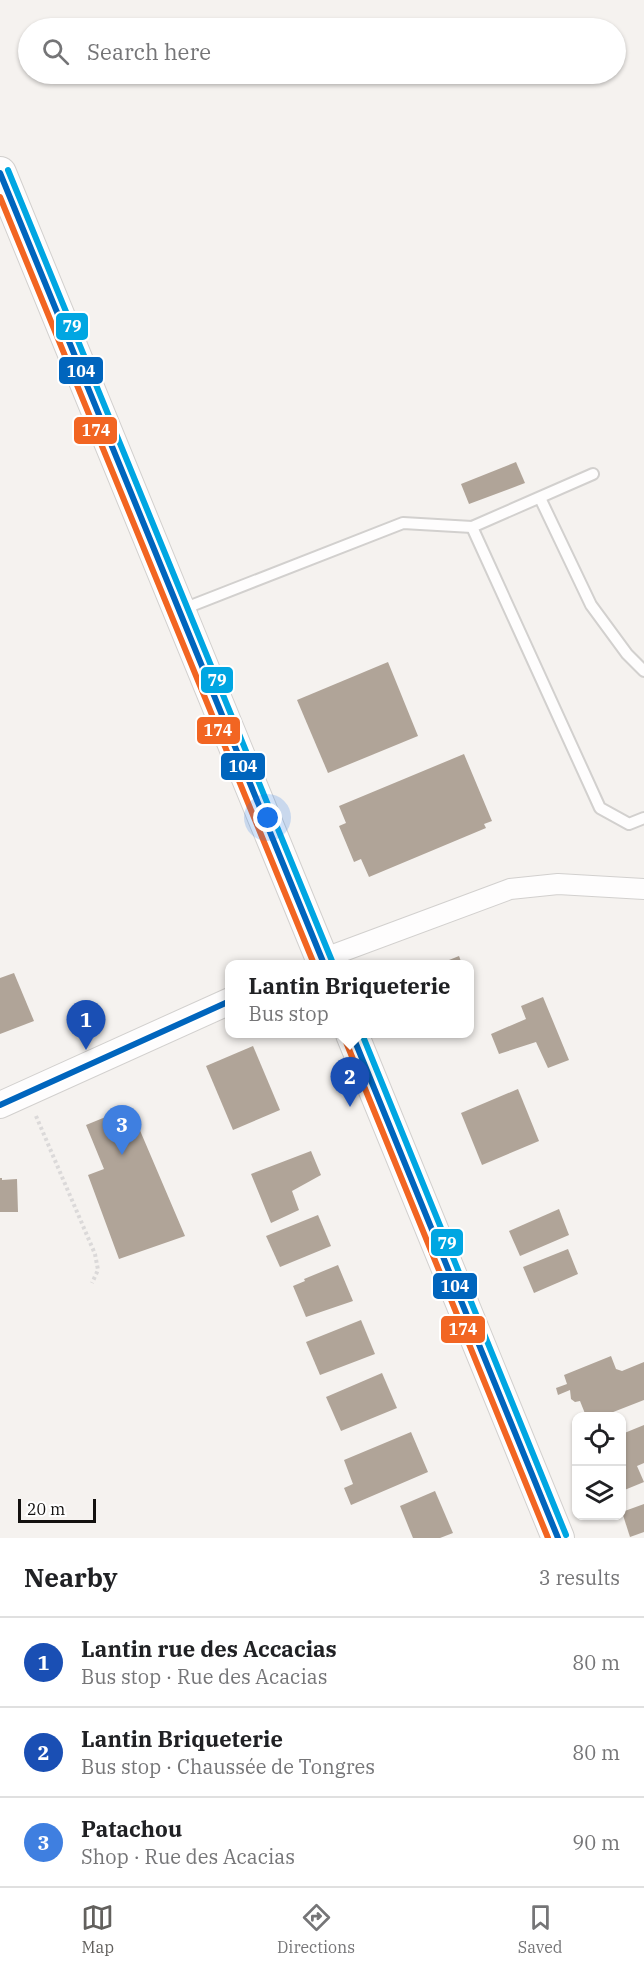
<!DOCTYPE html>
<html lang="en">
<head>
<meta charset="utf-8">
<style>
  :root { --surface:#fff; --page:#f6f6f6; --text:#202124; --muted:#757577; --line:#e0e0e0; --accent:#62605d }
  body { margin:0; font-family:"IBM Plex Serif",serif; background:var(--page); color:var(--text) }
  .controls { position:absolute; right:18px; bottom:18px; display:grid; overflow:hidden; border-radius:12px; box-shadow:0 2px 4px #0004 }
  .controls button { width:54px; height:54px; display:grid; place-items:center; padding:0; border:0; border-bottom:2px solid var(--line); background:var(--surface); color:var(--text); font:30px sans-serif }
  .scale { position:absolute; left:18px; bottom:15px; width:78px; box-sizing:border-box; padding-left:6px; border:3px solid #13110f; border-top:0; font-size:16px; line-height:21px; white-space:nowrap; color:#13110f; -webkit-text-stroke:4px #fff; paint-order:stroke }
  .you { position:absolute; left:268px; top:818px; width:21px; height:21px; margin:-15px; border:4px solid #fff; border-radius:50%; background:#1a73e8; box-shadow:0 0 0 9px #1a73e833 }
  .badge { display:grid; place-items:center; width:39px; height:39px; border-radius:50%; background:var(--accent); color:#fff; font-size:20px; font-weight:700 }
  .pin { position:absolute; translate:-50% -50px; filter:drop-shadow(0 2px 3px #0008) }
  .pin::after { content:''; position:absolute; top:32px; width:21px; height:18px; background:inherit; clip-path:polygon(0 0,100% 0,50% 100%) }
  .popup { position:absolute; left:225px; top:960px; width:249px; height:78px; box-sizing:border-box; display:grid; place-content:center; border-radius:12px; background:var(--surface); filter:drop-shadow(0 2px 4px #0005); font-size:20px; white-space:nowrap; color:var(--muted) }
  .popup b { font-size:22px; color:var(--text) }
  .popup::after { content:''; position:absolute; left:50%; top:100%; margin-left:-12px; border:12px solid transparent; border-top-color:var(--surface) }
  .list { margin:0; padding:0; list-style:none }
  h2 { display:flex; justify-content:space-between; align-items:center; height:78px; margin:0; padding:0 24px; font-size:26px }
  h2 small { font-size:20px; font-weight:400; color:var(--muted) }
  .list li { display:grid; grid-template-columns:39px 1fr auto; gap:18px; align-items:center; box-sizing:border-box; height:90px; padding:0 24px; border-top:2px solid var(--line) }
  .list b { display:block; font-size:22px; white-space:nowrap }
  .list p { margin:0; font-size:20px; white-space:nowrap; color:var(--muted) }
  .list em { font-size:20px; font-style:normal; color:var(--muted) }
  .icon { flex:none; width:33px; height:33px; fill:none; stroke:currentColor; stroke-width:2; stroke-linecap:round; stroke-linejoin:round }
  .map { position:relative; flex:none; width:644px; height:1538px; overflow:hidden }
  .search { position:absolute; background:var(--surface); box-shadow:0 2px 4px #0004; left:18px; right:18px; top:18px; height:66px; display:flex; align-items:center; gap:15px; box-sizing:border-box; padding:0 21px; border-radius:33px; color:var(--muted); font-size:22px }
  .sheet { height:348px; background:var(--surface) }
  nav { display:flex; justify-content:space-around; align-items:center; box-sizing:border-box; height:84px; border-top:2px solid var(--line); background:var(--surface); font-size:16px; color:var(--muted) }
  nav a { display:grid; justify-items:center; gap:3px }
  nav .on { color:var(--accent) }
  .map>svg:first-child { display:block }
  .building { fill:#b0a498 }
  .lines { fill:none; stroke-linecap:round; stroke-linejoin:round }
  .service-casing { stroke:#d2d0ce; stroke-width:14 }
  .minor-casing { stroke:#d2d0ce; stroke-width:22 }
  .tertiary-casing { stroke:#d2d0ce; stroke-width:28 }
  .primary-casing { stroke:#d2d0ce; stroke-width:34 }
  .path { stroke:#dbd9d9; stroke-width:4; stroke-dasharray:3 3; stroke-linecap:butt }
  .service { stroke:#fefdfd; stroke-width:10 }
  .minor { stroke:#fefdfd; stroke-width:20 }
  .tertiary { stroke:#fefdfd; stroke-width:26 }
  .primary { stroke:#fefdfd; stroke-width:32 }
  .bus-1-casing { stroke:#fff; stroke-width:10 }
  .bus-2-casing { stroke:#fff; stroke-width:10 }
  .bus-3-casing { stroke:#fff; stroke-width:10 }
  .bus-1 { stroke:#0065bd; stroke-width:6 }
  .bus-2 { stroke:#f26522; stroke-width:6 }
  .bus-3 { stroke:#00a6e2; stroke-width:6 }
  .line-badge { stroke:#fff; stroke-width:2 }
  .badge-label { font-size:16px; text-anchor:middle; font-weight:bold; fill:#fff }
</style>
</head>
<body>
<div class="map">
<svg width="644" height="1538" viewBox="0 0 644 1538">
  <rect width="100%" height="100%" fill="#f5f2ef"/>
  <!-- building -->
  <g class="building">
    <path d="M516,462L525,483L469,504L461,484Z"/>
    <path d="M388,662L418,736L328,773L297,700Z"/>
    <path d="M464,754L492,821L484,824L486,828L369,877L361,859L354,862L339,826L346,823L339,806Z"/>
    <path d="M459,956L462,964H439Z"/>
    <path d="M14,973L34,1021L0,1034V978Z"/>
    <path d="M543,997L569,1060L548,1068L536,1042L499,1054L491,1034L526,1019L521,1006Z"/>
    <path d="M253,1046L280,1110L233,1130L206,1066Z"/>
    <path d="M518,1089L539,1141L482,1165L461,1113Z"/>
    <path d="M130,1107L185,1236L119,1259L88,1175L104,1169L86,1125Z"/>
    <path d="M311,1151L321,1175L292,1191L299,1210L271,1223L251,1174Z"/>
    <path d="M0,1178H2V1180L17,1179L18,1212H0Z"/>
    <path d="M559,1209L569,1235L520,1256L509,1231Z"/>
    <path d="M318,1215L331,1246L280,1267L266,1236Z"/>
    <path d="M568,1249L578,1274L534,1293L523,1267Z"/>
    <path d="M338,1265L353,1301L306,1317L293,1286L305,1281L304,1279Z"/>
    <path d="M361,1320L375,1354L320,1375L306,1342Z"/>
    <path d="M611,1356L616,1369L622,1371L644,1362V1400L603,1416H586L580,1401L575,1402L571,1399L570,1390L558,1395L556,1388L567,1384L564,1375Z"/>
    <path d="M382,1373L397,1408L341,1431L326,1397Z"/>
    <path d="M644,1425V1463L637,1466L644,1482L622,1491V1434Z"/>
    <path d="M411,1432L428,1472L351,1505L344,1488L353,1484L344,1460Z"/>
    <path d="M435,1491L453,1533L440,1538H413L400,1506Z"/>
    <path d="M644,1504V1532L630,1537L622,1512Z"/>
  </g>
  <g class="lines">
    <defs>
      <g id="service">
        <path d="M540,498L591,605L627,654L644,671"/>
        <path d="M472,527L600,808L629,824L644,818"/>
        <path d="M183,609L403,523L472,527L593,474"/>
      </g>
      <path id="minor" d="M322,959L510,889L558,884L644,889"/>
      <path id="tertiary" d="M0,1105L230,1001"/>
      <g id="primary">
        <path d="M0,173L324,964"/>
        <path d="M352,1034L558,1538"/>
      </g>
    </defs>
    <!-- service casing -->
    <use href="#service" class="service-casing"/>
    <!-- minor casing -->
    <use href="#minor" class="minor-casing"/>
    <!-- tertiary casing -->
    <use href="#tertiary" class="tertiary-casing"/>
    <!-- primary casing -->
    <use href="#primary" class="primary-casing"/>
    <!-- path -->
    <path class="path" d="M36,1116L95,1254L98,1270L92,1283"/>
    <!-- service -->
    <use href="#service" class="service"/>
    <!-- minor -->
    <use href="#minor" class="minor"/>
    <!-- tertiary -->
    <use href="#tertiary" class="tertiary"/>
    <!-- primary -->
    <use href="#primary" class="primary"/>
    <defs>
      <g id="bus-1">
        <path d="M0,173L324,964"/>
        <path d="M352,1034L558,1538"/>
        <path d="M0,1105L230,1001"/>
      </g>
      <g id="bus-2">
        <path d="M0,197L314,964"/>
        <path d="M344,1037L548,1538"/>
      </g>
      <g id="bus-3">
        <path d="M8,170L332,961"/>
        <path d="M362,1034L566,1535"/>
      </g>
    </defs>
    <!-- bus-1 casing -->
    <use href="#bus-1" class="bus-1-casing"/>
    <!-- bus-2 casing -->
    <use href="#bus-2" class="bus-2-casing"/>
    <!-- bus-3 casing -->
    <use href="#bus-3" class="bus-3-casing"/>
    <!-- bus-1 -->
    <use href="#bus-1" class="bus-1"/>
    <!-- bus-2 -->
    <use href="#bus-2" class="bus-2"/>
    <!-- bus-3 -->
    <use href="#bus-3" class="bus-3"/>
  </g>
  <g class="line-badge">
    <rect x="55" y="312" width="34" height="29" rx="6" fill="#00a6e2"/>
    <rect x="58" y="356" width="46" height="29" rx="6" fill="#0065bd"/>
    <rect x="73" y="416" width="45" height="29" rx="6" fill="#f26522"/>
    <rect x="200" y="666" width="34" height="28" rx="6" fill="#00a6e2"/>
    <rect x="196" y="716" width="45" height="29" rx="6" fill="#f26522"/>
    <rect x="220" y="752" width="46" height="29" rx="6" fill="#0065bd"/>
    <rect x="430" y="1228" width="34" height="29" rx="6" fill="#00a6e2"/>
    <rect x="432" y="1272" width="46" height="28" rx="6" fill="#0065bd"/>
    <rect x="440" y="1315" width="46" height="29" rx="6" fill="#f26522"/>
  </g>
  <g class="badge-label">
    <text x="72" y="332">79</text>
    <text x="81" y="377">104</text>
    <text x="96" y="436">174</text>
    <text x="217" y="686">79</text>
    <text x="218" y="736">174</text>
    <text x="243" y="772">104</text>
    <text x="447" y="1249">79</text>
    <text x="455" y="1292">104</text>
    <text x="463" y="1335">174</text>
  </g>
</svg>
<div class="controls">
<button><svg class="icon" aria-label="locate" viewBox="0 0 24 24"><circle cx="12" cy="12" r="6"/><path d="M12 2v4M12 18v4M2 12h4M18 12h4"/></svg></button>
<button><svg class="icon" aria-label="layers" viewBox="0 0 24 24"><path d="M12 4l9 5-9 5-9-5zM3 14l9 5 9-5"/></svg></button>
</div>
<div class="scale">20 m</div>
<div class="you"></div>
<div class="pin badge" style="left:86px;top:1050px;background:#1a4fb4">1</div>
<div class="pin badge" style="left:350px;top:1107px;background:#1a4fb4">2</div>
<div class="popup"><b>Lantin Briqueterie</b>Bus stop</div>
<div class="pin badge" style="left:122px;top:1155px;background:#3f7fe0">3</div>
<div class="search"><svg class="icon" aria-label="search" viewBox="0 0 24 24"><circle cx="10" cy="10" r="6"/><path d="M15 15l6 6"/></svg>Search here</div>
</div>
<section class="sheet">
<h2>Nearby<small>3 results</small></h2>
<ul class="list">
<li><span class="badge" style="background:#1a4fb4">1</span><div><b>Lantin rue des Accacias</b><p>Bus stop · Rue des Acacias</p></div><em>80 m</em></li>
<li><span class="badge" style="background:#1a4fb4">2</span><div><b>Lantin Briqueterie</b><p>Bus stop · Chaussée de Tongres</p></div><em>80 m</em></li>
<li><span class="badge" style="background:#3f7fe0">3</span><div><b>Patachou</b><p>Shop · Rue des Acacias</p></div><em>90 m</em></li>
</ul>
</section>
<nav>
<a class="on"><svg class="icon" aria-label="map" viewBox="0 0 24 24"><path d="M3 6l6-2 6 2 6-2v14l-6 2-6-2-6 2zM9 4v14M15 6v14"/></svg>Map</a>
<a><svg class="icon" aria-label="directions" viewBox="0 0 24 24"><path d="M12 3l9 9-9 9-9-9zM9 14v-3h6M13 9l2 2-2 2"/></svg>Directions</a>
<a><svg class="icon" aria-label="saved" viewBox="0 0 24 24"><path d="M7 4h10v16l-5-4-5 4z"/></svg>Saved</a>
</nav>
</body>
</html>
